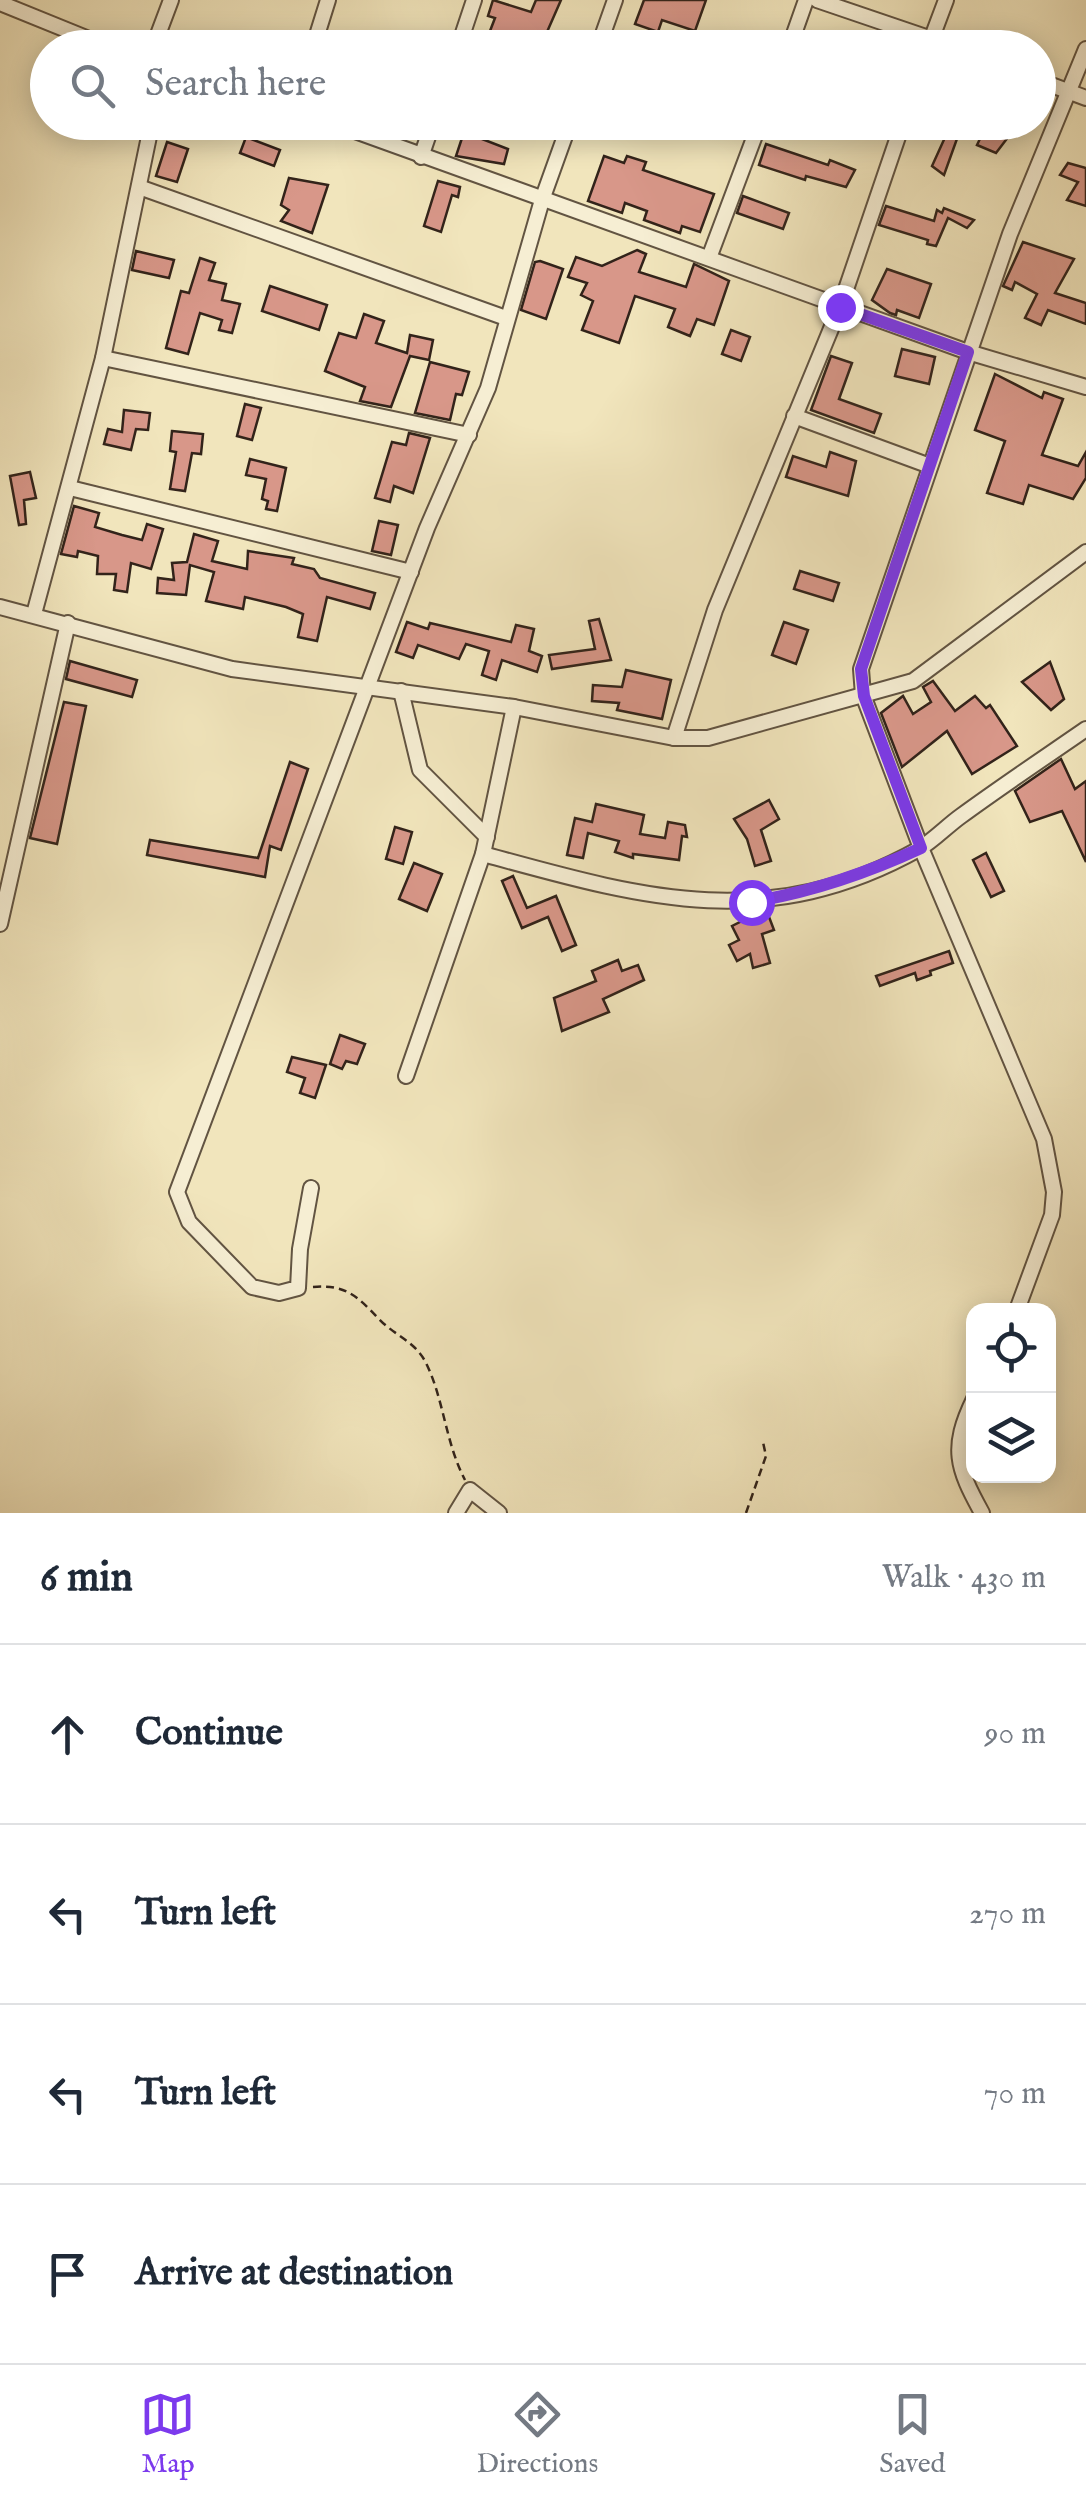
<!DOCTYPE html>
<html lang="en">
<head>
<meta charset="utf-8">
<style>
  :root { --surface:#fff; --page:#f6f6f7; --text:#1f2937; --muted:#747a83; --line:#e0e1e3; --accent:#7c3aed }
  body { margin:0; font-family:"IM FELL English",serif; background:var(--page); color:var(--text) }
  .controls { position:absolute; right:30px; bottom:30px; display:grid; overflow:hidden; border-radius:20px; box-shadow:0 5px 25px #0003 }
  .controls button { width:90px; height:90px; display:grid; place-items:center; padding:0; border:0; border-bottom:2px solid var(--line); background:var(--surface); color:var(--text); font:50px sans-serif }
  .stop { position:absolute; width:30px; height:30px; margin:-22px; border:8px solid #7c3aed; border-radius:50%; background:#fff }
  .stop.end { background:#7c3aed; border-color:#fff; box-shadow:0 2px 10px #0008 }
  .list { margin:0; padding:0; list-style:none }
  h2 { display:flex; justify-content:space-between; align-items:center; height:130px; margin:0; padding:0 40px; font-size:42px }
  h2 small { font-size:32px; font-weight:400; color:var(--muted) }
  .list li { display:grid; grid-template-columns:65px 1fr auto; gap:30px; align-items:center; box-sizing:border-box; height:180px; padding:0 40px; border-top:2px solid var(--line) }
  .list b { display:block; font-size:38px; white-space:nowrap }
  .list em { font-size:32px; font-style:normal; color:var(--muted) }
  .icon { flex:none; width:55px; height:55px; fill:none; stroke:currentColor; stroke-width:2; stroke-linecap:round; stroke-linejoin:round }
  .map { position:relative; flex:none; width:1086px; height:1513px; overflow:hidden }
  .search { position:absolute; background:var(--surface); box-shadow:0 5px 25px #0003; left:30px; right:30px; top:30px; height:110px; display:flex; align-items:center; gap:25px; box-sizing:border-box; padding:0 35px; border-radius:55px; color:var(--muted); font-size:38px }
  .sheet { height:850px; background:var(--surface) }
  nav { display:flex; justify-content:space-around; align-items:center; box-sizing:border-box; height:140px; border-top:2px solid var(--line); background:var(--surface); font-size:28px; color:var(--muted) }
  nav a { display:grid; justify-items:center; gap:5px }
  nav .on { color:var(--accent) }
  .map>svg:first-child { display:block }
  .building { fill:#d89789; stroke:#32231a; stroke-width:2.5 }
  .lines { fill:none; stroke-linecap:round; stroke-linejoin:round }
  .minor-casing { stroke:#625442; stroke-width:18 }
  .path { stroke:#32231a; stroke-width:2.5; stroke-dasharray:8 5; stroke-linecap:butt }
  .minor { stroke:#f6eed3; stroke-width:14 }
  .route { stroke:#7c3aed; stroke-width:12 }
</style>
</head>
<body>
<div class="map">
<svg width="1086" height="1513" viewBox="0 0 1086 1513">
  <rect width="100%" height="100%" fill="#f1e5bc"/>
  <filter id="stains"><feTurbulence type="fractalNoise" baseFrequency=".002" numOctaves="4"/><feColorMatrix values="0 0 0 0 .2 0 0 0 0 .09 0 0 0 0 .02 0 0 0 .5 -.17"/></filter>
  <radialGradient id="worn" r=".72"><stop offset=".6" stop-color="#630" stop-opacity="0"/><stop offset="1" stop-color="#630" stop-opacity=".3"/></radialGradient>
  <!-- building -->
  <g class="building">
    <path d="M493,0L531,12L536,0H561L540,48L509,38L505,48H493L485,44L495,18L488,16Z"/>
    <path d="M644,0H706L695,31L662,20L658,32L635,24Z"/>
    <path d="M952,122H963L944,175L932,166Z"/>
    <path d="M988,122L1015,128L996,153L977,145Z"/>
    <path d="M464,132L508,149L504,164L456,156Z"/>
    <path d="M246,137L280,150L274,166L240,153Z"/>
    <path d="M167,142L188,149L177,182L156,176Z"/>
    <path d="M766,144L828,165L830,160L855,170L846,187L806,176L805,180L759,165Z"/>
    <path d="M604,156L624,163L627,156L646,162L643,170L714,194L700,232L682,226L680,233L644,220L647,211L625,203L622,213L588,201Z"/>
    <path d="M1068,163L1086,168V206L1067,200L1078,182L1060,175Z"/>
    <path d="M289,178L328,185L312,233L281,221L289,210L281,205Z"/>
    <path d="M438,181L460,187L458,197L452,195L441,232L424,226Z"/>
    <path d="M743,196L789,213L783,229L737,213Z"/>
    <path d="M886,206L934,221L937,210L942,213L944,208L974,220L967,228L948,218L936,246L927,244L928,240L879,225Z"/>
    <path d="M1023,242L1074,259L1055,293L1086,303V324L1048,310L1041,325L1025,318L1037,294L1015,282L1012,290L1003,286Z"/>
    <path d="M637,250L646,254L639,272L686,287L694,264L729,281L714,325L697,319L690,336L668,327L675,309L635,296L619,343L582,330L593,301L581,295L587,283L568,277L576,257L602,266Z"/>
    <path d="M136,251L174,260L169,278L132,270Z"/>
    <path d="M200,258L215,263L209,280L226,284L222,300L240,304L232,333L219,330L222,320L200,313L188,354L166,348L181,291L189,293Z"/>
    <path d="M540,261L563,269L546,319L521,310L535,262Z"/>
    <path d="M887,269L931,284L919,318L897,310L896,315L890,313L872,300Z"/>
    <path d="M270,286L327,305L319,330L262,311Z"/>
    <path d="M364,314L384,321L376,343L407,353L410,335L433,340L429,360L410,356L391,407L360,401L365,387L325,371L339,333L356,338Z"/>
    <path d="M731,330L750,337L741,361L722,354Z"/>
    <path d="M902,349L935,357L929,384L895,376Z"/>
    <path d="M831,356L852,363L839,399L881,414L874,433L811,410Z"/>
    <path d="M430,362L469,372L462,395L456,394L450,420L415,413Z"/>
    <path d="M995,374L1042,398L1044,392L1063,399L1042,455L1078,466L1086,452V478L1073,499L1029,485L1023,504L987,493L1005,441L975,430Z"/>
    <path d="M245,404L261,408L252,440L237,436Z"/>
    <path d="M124,410L150,413L148,430L136,429L131,450L104,444L108,429L122,432Z"/>
    <path d="M172,431L203,434L201,454L192,453L185,491L170,489L176,452L170,451Z"/>
    <path d="M409,433L430,438L413,493L394,486L390,502L375,498L392,442L406,445Z"/>
    <path d="M830,452L856,461L848,496L786,477L793,456L826,467Z"/>
    <path d="M250,459L286,468L277,511L266,509L268,501L262,499L266,479L246,475Z"/>
    <path d="M30,472L36,498L24,500L26,524L19,525L10,476Z"/>
    <path d="M74,506L99,513L95,527L122,535L142,540L147,524L163,529L151,569L131,563L127,592L114,590L116,574H97L98,556L78,551L77,557L61,554Z"/>
    <path d="M379,521L398,525L391,555L372,551Z"/>
    <path d="M194,534L218,541L212,561L247,569L248,551L294,558L292,564L314,569L320,578L375,593L370,609L327,597L317,641L298,637L303,614L286,607L245,597L243,609L206,601L214,572L190,565L186,595L157,593L158,578L174,580L172,563L187,562Z"/>
    <path d="M800,571L839,583L833,601L794,589Z"/>
    <path d="M599,619L611,660L552,669L549,655L595,649L589,621Z"/>
    <path d="M407,622L428,629L430,623L511,642L516,625L534,629L529,651L542,656L537,672L502,660L496,680L482,675L489,651L466,644L459,659L418,645L413,658L396,652Z"/>
    <path d="M784,622L808,630L796,664L772,655Z"/>
    <path d="M70,661L137,680L132,697L66,679Z"/>
    <path d="M1050,662L1064,699L1051,710L1022,682Z"/>
    <path d="M626,670L671,680L662,719L617,710L619,703L592,701L593,685L622,687Z"/>
    <path d="M933,681L955,711L975,696L986,708L990,705L1017,746L972,774L947,731L902,767L881,713L903,696L913,714L931,702L923,687Z"/>
    <path d="M64,702L86,706L57,844L30,838Z"/>
    <path d="M1061,759L1075,789L1086,781V862L1062,811L1030,822L1015,791Z"/>
    <path d="M290,762L308,769L281,850L270,846L265,877L147,855L150,840L258,858Z"/>
    <path d="M769,800L779,819L761,830L771,861L755,866L747,839L734,819Z"/>
    <path d="M596,804L644,815L640,834L665,838L668,822L685,825L687,837L682,836L679,860L633,854V858L615,852L619,841L588,833L583,858L567,855L575,818L592,822Z"/>
    <path d="M395,827L412,832L403,864L386,859Z"/>
    <path d="M986,853L1004,891L991,897L973,860Z"/>
    <path d="M414,863L442,874L427,911L399,899Z"/>
    <path d="M513,876L527,908L556,896L576,945L562,951L548,917L522,928L502,881Z"/>
    <path d="M766,909L774,930L762,934L770,963L753,968L750,954L737,961L729,945L739,940L732,926Z"/>
    <path d="M949,951L953,963L930,971L931,975L917,980L915,973L880,986L876,976Z"/>
    <path d="M618,960L622,971L638,965L644,980L603,999L609,1012L562,1031L554,998L596,981L592,971Z"/>
    <path d="M340,1035L365,1044L357,1064L346,1061L342,1069L330,1064Z"/>
    <path d="M292,1057L326,1065L315,1098L300,1093L305,1078L287,1072Z"/>
  </g>
  <g class="lines">
    <defs>
      <g id="minor">
        <path d="M817,0L958,48"/>
        <path d="M0,3L111,48"/>
        <path d="M153,48L171,0"/>
        <path d="M313,48L328,0"/>
        <path d="M458,48L474,0"/>
        <path d="M598,48L615,0"/>
        <path d="M789,48L806,0"/>
        <path d="M928,48L946,0"/>
        <path d="M1038,80L1086,98"/>
        <path d="M330,122L968,352L1086,387"/>
        <path d="M421,157L433,122"/>
        <path d="M139,187L506,318"/>
        <path d="M709,258L760,122"/>
        <path d="M103,358L469,435"/>
        <path d="M794,416L930,466"/>
        <path d="M70,488L411,572"/>
        <path d="M0,607L232,669L514,707L674,738H708L913,681L1086,552"/>
        <path d="M34,614L103,358L152,122"/>
        <path d="M401,691L420,770L487,837"/>
        <path d="M674,738L715,610L840,307L903,122"/>
        <path d="M483,854C640,897 765,935 919,849C934,840 947,826 961,816C1002,786 1044,758 1086,729"/>
        <path d="M0,924L68,623"/>
        <path d="M406,1076L483,854L514,707"/>
        <path d="M311,1188L300,1249L298,1288L279,1293L252,1287L189,1222L177,1192L427,528L488,388L542,200L570,122"/>
        <path d="M1017,1310L1052,1215L1054,1192L1044,1139L921,848L863,695L861,669L1010,234L1086,49"/>
        <path d="M974,1399C950,1448 957,1468 982,1513"/>
        <path d="M456,1513L470,1490L499,1513"/>
      </g>
    </defs>
    <!-- minor casing -->
    <use href="#minor" class="minor-casing"/>
    <!-- path -->
    <g class="path">
      <path d="M313,1287C346,1284 358,1297 379,1319C394,1335 414,1341 425,1361C444,1398 445,1442 465,1480"/>
      <path d="M746,1513L766,1456L763,1442"/>
    </g>
    <!-- minor -->
    <use href="#minor" class="minor"/>
  </g>
  <g class="lines">
    <!-- route -->
    <path class="route" d="M751,902C812,892 865,874 921,848L864,696L861,669L968,352L840,307"/>
  </g>
  <rect width="100%" height="100%" filter="url(#stains)"/>
  <rect width="100%" height="100%" fill="url(#worn)"/>
</svg>
<div class="controls">
<button><svg class="icon" aria-label="locate" viewBox="0 0 24 24"><circle cx="12" cy="12" r="6"/><path d="M12 2v4M12 18v4M2 12h4M18 12h4"/></svg></button>
<button><svg class="icon" aria-label="layers" viewBox="0 0 24 24"><path d="M12 4l9 5-9 5-9-5zM3 14l9 5 9-5"/></svg></button>
</div>
<div class="stop" style="left:751px;top:902px"></div>
<div class="stop end" style="left:840px;top:307px"></div>
<div class="search"><svg class="icon" aria-label="search" viewBox="0 0 24 24"><circle cx="10" cy="10" r="6"/><path d="M15 15l6 6"/></svg>Search here</div>
</div>
<section class="sheet">
<h2>6 min<small>Walk · 430 m</small></h2>
<ul class="list">
<li><svg class="icon" aria-label="ahead" viewBox="0 0 24 24"><path d="M12 20V5M6 11l6-6 6 6"/></svg><div><b>Continue</b></div><em>90 m</em></li>
<li><svg class="icon" aria-label="left" viewBox="0 0 24 24"><path d="M17 20v-9H6M10 6l-5 5 5 5"/></svg><div><b>Turn left</b></div><em>270 m</em></li>
<li><svg class="icon" aria-label="left" viewBox="0 0 24 24"><path d="M17 20v-9H6M10 6l-5 5 5 5"/></svg><div><b>Turn left</b></div><em>70 m</em></li>
<li><svg class="icon" aria-label="arrive" viewBox="0 0 24 24"><path d="M6 21V4h12l-3 4 3 4H6"/></svg><div><b>Arrive at destination</b></div></li>
</ul>
</section>
<nav>
<a class="on"><svg class="icon" aria-label="map" viewBox="0 0 24 24"><path d="M3 6l6-2 6 2 6-2v14l-6 2-6-2-6 2zM9 4v14M15 6v14"/></svg>Map</a>
<a><svg class="icon" aria-label="directions" viewBox="0 0 24 24"><path d="M12 3l9 9-9 9-9-9zM9 14v-3h6M13 9l2 2-2 2"/></svg>Directions</a>
<a><svg class="icon" aria-label="saved" viewBox="0 0 24 24"><path d="M7 4h10v16l-5-4-5 4z"/></svg>Saved</a>
</nav>
</body>
</html>
